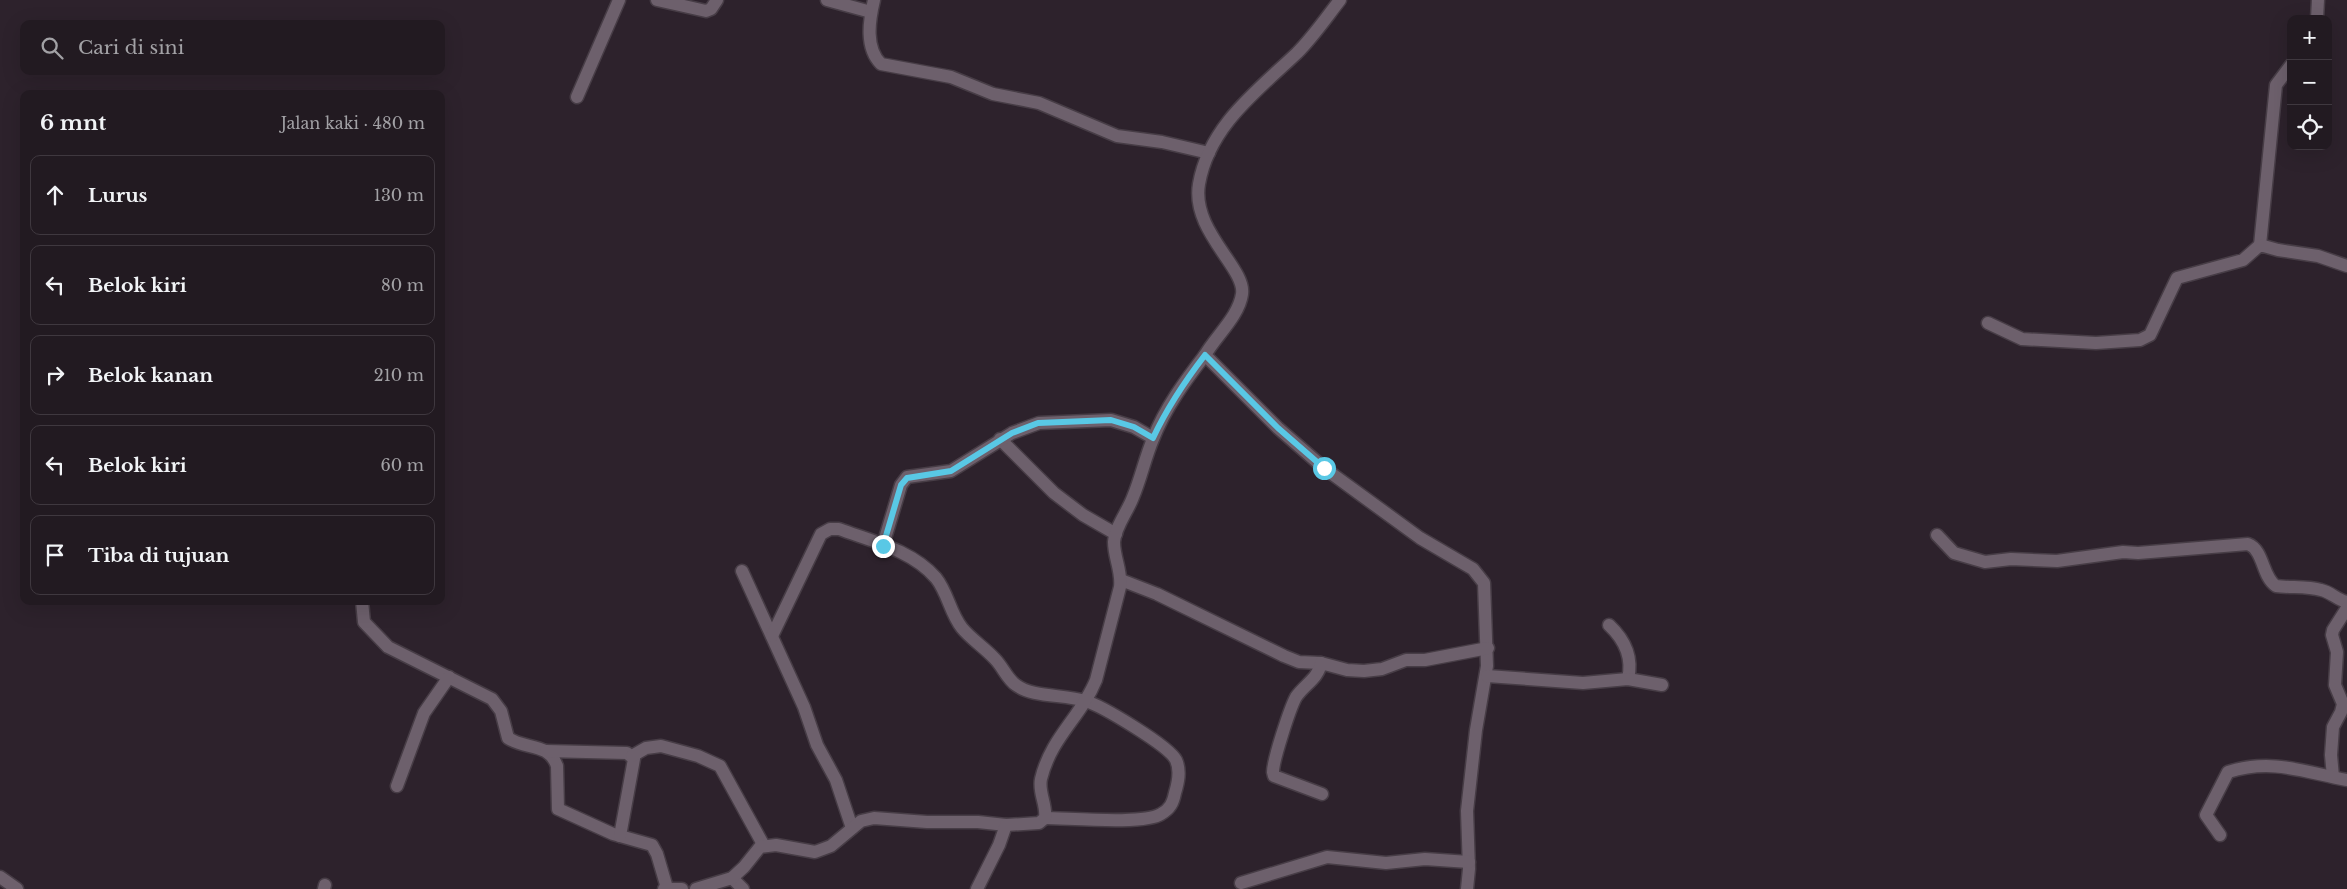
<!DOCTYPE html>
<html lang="id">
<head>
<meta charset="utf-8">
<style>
  :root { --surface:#221a21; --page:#2e272e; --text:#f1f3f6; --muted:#a2a1a5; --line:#3f383f }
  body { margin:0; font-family:"Libre Baskerville",serif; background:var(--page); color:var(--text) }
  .controls { position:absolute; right:15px; top:15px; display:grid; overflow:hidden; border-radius:10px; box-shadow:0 5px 20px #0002 }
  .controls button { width:45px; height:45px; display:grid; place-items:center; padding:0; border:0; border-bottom:1px solid var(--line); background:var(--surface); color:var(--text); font:25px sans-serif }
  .stop { position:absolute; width:15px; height:15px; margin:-11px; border:4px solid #59c8e5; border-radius:50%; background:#fff }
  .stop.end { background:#59c8e5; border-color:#fff; box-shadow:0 1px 5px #0008 }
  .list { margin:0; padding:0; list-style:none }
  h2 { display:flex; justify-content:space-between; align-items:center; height:65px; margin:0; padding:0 20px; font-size:21px }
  h2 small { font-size:16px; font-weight:400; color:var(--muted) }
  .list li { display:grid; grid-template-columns:32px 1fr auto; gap:15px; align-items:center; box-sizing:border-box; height:80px; margin:0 10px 10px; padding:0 10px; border:1px solid var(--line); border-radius:10px }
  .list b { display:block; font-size:19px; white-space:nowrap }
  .list em { font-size:16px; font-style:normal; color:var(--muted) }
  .icon { flex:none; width:28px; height:28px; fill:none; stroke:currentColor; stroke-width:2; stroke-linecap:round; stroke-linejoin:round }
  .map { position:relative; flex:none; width:2347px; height:889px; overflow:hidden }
  .search { position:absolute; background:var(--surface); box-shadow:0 5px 20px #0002; left:20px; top:20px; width:425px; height:55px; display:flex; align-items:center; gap:12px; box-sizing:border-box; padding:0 18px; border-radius:10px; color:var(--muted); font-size:19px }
  .panel { position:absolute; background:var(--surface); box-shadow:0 5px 20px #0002; left:20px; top:90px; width:425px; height:515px; border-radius:10px }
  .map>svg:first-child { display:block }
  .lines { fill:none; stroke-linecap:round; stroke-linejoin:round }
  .minor-casing { stroke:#473d46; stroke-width:15 }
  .minor { stroke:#6d606c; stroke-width:12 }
  .route { stroke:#59c8e5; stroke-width:6 }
</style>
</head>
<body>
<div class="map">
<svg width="2347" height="889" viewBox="0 0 2347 889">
  <rect width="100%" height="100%" fill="#2d222c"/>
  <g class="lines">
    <defs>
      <g id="minor">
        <path d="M657,0L706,11L711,9L717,0"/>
        <path d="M827,0L871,12"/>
        <path d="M874,0C869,21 865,48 881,64L951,77L993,94L1039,103L1117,136L1162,142L1209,153"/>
        <path d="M1340,0C1326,18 1313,37 1297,53C1257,91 1209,126 1199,184C1191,231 1246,268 1242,294C1239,316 1216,336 1205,355L1278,428L1324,468L1420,538L1473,569L1484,583L1487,666L1476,730L1467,811L1469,869L1467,889"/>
        <path d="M2317,19L2318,0"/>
        <path d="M577,97L619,0"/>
        <path d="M2260,245L2276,85L2291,65"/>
        <path d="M1988,323L2022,339L2096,343L2140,340L2150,335L2177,278L2243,260L2260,245L2278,250L2318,256L2347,266"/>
        <path d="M1000,439L1054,493L1083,515L1116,534"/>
        <path d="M1937,535L1954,553L1985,562L2011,559L2057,561L2123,552L2138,553L2248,544C2264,550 2262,577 2276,586C2291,588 2307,586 2321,590C2331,592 2337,600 2347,602"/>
        <path d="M883,545L901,485L907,477L951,471L1012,433L1039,423L1111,420L1134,427L1153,438"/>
        <path d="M742,571L804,707L817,745L836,780L852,828"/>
        <path d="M1121,580L1157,594L1284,656L1299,662L1321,663"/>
        <path d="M362,601L364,622L388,647L492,699L501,711L508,738C525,750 549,742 557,766L558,809L613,834L652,845L657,854L667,888"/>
        <path d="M1609,625C1625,640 1633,658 1628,679"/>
        <path d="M772,636L821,534L830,529H839C871,541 912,550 936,578C948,593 950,613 962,628C971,639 985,648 995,659C1003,667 1007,679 1016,685C1033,698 1065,694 1085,701C1101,705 1169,746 1176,760C1181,771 1178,783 1175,793C1173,803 1170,809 1161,814C1145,825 1068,818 1045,818"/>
        <path d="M1487,676L1583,683L1628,679L1662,685"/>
        <path d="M546,751L627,753L634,759L620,836"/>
        <path d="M632,756L646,748L661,746L698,756L720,766L764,846"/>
        <path d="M2333,777L2331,755L2333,727L2341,712L2343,704L2335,685L2337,652L2332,635L2333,630L2347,608"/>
        <path d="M397,786L424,713L449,677"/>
        <path d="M1322,794L1274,776L1273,772C1273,760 1290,708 1296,697C1305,684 1318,679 1321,663L1347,670L1364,671L1382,669L1406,660H1425L1488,648"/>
        <path d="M2220,835L2206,815L2228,772C2272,758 2304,772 2347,780"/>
        <path d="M0,877L17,889"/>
        <path d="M732,878L743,889"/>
        <path d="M1241,883L1327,857L1386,863L1425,859L1469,862"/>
        <path d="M324,889L325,885"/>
        <path d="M664,889H682"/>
        <path d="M696,889L732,878L744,867L760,847L776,845L815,852L831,846L861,821L874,818L927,822H978L1006,825"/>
        <path d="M977,889L999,845L1006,825L1039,823L1045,818C1047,805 1038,792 1041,779C1051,737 1081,717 1096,680L1120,587C1122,571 1114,558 1114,542C1115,527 1128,511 1133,497C1141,478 1145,458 1153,439C1165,408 1185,381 1205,355"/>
      </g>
    </defs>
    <!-- minor casing -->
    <use href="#minor" class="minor-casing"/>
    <!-- minor -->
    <use href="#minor" class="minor"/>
  </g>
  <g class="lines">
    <!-- route -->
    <path class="route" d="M883,546L901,485L907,478L951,471L1012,433L1038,423L1111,420L1134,427L1153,438C1167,408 1185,381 1205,355L1278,428L1324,468"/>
  </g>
</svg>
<div class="controls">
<button>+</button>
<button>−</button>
<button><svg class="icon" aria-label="locate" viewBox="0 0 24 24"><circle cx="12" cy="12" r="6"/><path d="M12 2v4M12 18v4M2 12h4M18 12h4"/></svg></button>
</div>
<div class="stop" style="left:1324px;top:468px"></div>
<div class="stop end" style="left:883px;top:546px"></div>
<div class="search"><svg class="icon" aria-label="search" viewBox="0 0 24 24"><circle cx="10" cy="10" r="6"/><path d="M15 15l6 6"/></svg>Cari di sini</div>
<section class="panel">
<h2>6 mnt<small>Jalan kaki · 480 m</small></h2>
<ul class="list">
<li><svg class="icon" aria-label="ahead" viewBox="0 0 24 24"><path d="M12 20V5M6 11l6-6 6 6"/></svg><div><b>Lurus</b></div><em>130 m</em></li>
<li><svg class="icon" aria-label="left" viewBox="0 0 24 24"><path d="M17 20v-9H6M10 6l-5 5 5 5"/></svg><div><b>Belok kiri</b></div><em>80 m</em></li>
<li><svg class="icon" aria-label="right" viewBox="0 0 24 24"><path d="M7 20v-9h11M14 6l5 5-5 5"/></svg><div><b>Belok kanan</b></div><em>210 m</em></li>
<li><svg class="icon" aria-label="left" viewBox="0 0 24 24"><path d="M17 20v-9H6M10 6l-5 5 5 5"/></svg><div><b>Belok kiri</b></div><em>60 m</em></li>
<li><svg class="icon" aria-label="arrive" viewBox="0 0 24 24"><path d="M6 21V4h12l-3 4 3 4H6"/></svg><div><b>Tiba di tujuan</b></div></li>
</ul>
</section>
</div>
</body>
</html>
